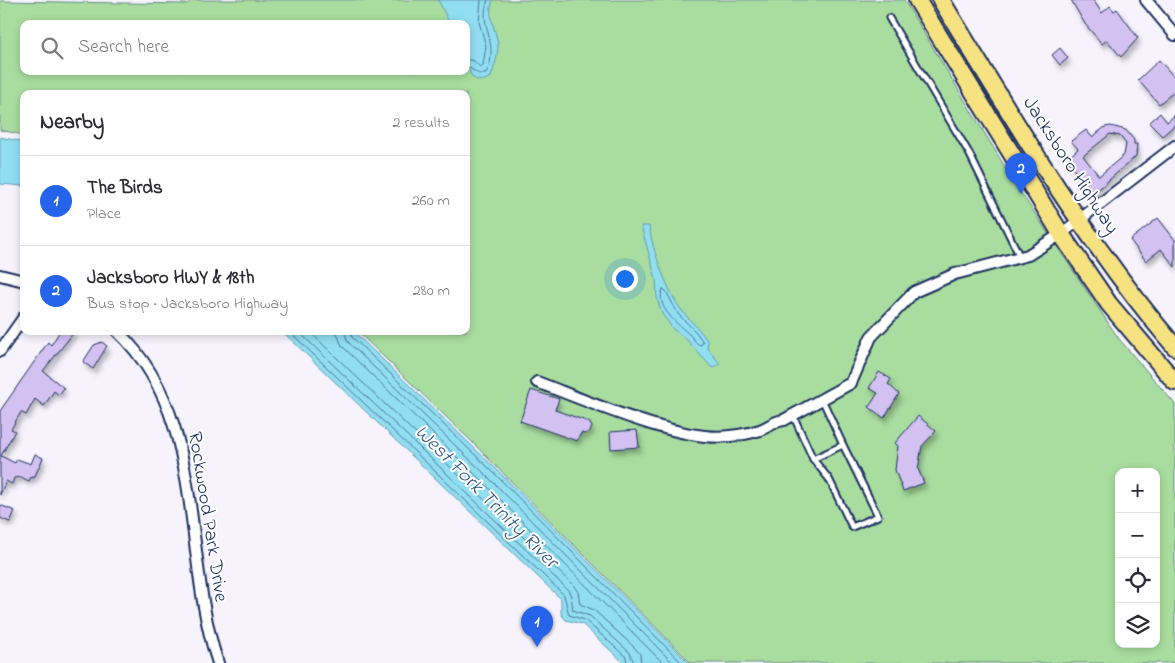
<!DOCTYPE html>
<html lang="en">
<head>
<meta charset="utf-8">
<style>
  :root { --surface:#fff; --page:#f7f7f7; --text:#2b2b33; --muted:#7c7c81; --line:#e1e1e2; --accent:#2563eb }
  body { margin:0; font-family:"Indie Flower",sans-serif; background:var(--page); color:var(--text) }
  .controls { position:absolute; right:15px; bottom:15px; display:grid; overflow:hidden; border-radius:10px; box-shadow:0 2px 8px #0003 }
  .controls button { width:45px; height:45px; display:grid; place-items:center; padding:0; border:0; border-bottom:1px solid var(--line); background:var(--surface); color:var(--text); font:25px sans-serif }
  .you { position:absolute; left:624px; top:278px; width:18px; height:18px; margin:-12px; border:4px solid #fff; border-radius:50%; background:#1a73e8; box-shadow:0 0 0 8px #1a73e833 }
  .badge { display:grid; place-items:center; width:32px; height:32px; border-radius:50%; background:var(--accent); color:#fff; font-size:16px; font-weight:700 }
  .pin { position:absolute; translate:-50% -41px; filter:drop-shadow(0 1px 2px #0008) }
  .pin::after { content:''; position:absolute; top:26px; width:18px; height:15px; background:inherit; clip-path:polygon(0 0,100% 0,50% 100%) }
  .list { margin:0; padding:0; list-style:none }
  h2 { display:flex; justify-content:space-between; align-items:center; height:65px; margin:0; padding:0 20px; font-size:21px }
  h2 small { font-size:16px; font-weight:400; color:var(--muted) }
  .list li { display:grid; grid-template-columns:32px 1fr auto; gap:15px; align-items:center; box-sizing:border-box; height:90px; padding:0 20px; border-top:1px solid var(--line) }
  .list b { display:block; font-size:19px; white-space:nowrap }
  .list p { margin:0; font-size:16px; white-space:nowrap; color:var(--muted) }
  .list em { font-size:16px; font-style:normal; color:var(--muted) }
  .icon { flex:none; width:28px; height:28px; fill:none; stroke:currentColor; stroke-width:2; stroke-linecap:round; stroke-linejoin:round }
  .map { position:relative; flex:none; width:1175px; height:663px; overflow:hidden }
  .search { position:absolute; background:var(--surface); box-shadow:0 2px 8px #0003; left:20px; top:20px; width:450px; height:55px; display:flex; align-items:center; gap:12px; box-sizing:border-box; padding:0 18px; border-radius:10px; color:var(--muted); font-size:19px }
  .panel { position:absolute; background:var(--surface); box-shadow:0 2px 8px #0003; left:20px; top:90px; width:450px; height:245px; border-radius:10px }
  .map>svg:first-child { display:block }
  .green { fill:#a8dd9f; stroke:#62867e; fill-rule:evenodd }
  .water { fill:#91def1; stroke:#6298b6 }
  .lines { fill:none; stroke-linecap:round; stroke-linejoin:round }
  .shore { stroke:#4a7599; stroke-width:1 }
  .building { fill:#d3c1f2; stroke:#1b2f5e; fill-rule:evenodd; filter:url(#shadow) }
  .service-casing { stroke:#1b2f5e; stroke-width:9 }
  .minor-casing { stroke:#1b2f5e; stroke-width:14 }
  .primary-casing { stroke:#1b2f5e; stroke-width:20 }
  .service { stroke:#fff; stroke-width:5 }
  .minor { stroke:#fff; stroke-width:10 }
  .primary { stroke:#f7e281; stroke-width:16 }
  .labels { text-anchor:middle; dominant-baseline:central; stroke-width:4; stroke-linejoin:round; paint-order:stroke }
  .street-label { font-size:20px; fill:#1b2f5e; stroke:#fff }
  .water-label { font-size:21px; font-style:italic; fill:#385b83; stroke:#fff }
</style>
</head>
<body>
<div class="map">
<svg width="1175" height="663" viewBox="0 0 1175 663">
  <defs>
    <filter id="shadow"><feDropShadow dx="2.5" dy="4.5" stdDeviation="2.5" flood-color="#0004"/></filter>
  </defs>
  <rect width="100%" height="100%" fill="#f6f3fc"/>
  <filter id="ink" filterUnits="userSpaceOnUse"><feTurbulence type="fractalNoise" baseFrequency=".02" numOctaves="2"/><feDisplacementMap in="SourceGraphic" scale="10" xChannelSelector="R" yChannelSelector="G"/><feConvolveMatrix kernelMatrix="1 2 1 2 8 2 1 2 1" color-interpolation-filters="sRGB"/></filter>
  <g filter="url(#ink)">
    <!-- green -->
    <path class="green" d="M192,0H904L1019,190L1119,339L1175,404V663H691L469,439L357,331H466V94H24V135L0,130V1L187,4ZM24,24H466V71H24ZM1119,472H1156V644H1119Z"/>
    <!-- water -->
    <g class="water">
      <path d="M438,0H493C486,18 497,29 498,46C498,56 494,67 491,77C460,95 466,38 466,24H450Z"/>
      <path d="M0,137L24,142V186L0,184Z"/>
      <path d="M641,226H649C652,249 668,294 683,312C692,323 701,330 708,342L707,347L720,364L712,368L686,339L674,330L662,314L657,298L656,279Z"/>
      <path d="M282,331H353L496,469L689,663H624L582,624L566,620L561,614V599Z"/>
    </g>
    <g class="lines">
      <!-- shore -->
      <g class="shore">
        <path d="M466,59L474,61L480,67L483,65L486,46L479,22L481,0"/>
        <path d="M466,66L479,74H486C501,43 477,26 488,0"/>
        <path d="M663,289L666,291L678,314L696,332L703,342L701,345C696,344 694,339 690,335C679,325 654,307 663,289Z"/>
        <path d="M289,331L564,595L569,615L585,620L626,657L627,663"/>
        <path d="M298,331L568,590L571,596L573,610L590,616L630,653L634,663"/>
        <path d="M309,331L574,586L578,592L580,604L594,610L635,648L640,654L641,663"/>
        <path d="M336,331L342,346L483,482L663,663"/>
        <path d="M344,331L348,342L488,477L673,663"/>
        <path d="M350,331L352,337L493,472L682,663"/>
      </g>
    </g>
    <!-- building -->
    <g class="building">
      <path d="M1071,0H1093L1102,13L1110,6L1114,11L1117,9L1138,38L1121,57L1107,40L1102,44L1085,24Z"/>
      <path d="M1060,48L1068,58L1060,65L1052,55Z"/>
      <path d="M1159,60L1175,78V91L1159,104L1138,80Z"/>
      <path d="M1160,113L1167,122L1175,115V125L1162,136L1149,123Z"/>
      <path d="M1111,126L1126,130L1134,140V144H1137L1136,156L1091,196L1067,159L1078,149L1071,141L1086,130L1092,137L1105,127ZM1110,134L1120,136L1126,144L1124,155L1099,176L1083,156Z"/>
      <path d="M1158,218L1175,240V267L1161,249L1146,261L1130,240Z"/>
      <path d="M60,331H75L43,371L64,388L59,395L54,391L44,406L35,399L26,415L21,412L11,429L15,431L1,456L15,463L17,459L31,464L35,454L43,458L34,478L31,477L29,481L21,477L14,478L12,484L6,481L0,495V411L48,342L51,345Z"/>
      <path d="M102,342L107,346L93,369L83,362L94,345Z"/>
      <path d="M879,372L891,379L888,384L899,394L884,418L869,407L878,393L869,388Z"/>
      <path d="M531,390L559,399L555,410L589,422L592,427L590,431L585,434L581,433L577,441L520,421Z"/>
      <path d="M918,416L936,431L922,446L918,469L924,483L903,491L895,470L898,446L895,443Z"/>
      <path d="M637,430L639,447L611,449L610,432Z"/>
      <path d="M0,505L15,511L10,522L0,518Z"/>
    </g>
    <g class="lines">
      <defs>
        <g id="service">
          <path d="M889,18L969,153L1020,257"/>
          <path d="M793,415L813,459L843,445L822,399"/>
          <path d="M813,459L829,479L852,527L878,516L843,445"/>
        </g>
        <g id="minor">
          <path d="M1146,0L1175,35"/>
          <path d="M0,275L24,281"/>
          <path d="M117,331C208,416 181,555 218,663"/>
          <path d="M0,351L24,317"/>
          <path d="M537,382C585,400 681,443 730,436C740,435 751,433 760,430C769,427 774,421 784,420L851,383L871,337L914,292L955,274L1028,255L1061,234L1175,146"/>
        </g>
        <g id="primary">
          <path d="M917,0L1061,234L1109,304L1175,382"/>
          <path d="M941,0C1013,119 1085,241 1175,347"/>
        </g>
      </defs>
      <!-- service casing -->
      <use href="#service" class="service-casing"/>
      <!-- minor casing -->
      <use href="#minor" class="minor-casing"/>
      <!-- primary casing -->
      <use href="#primary" class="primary-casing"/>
      <!-- service -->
      <use href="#service" class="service"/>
      <!-- minor -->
      <use href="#minor" class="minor"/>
      <!-- primary -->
      <use href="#primary" class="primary"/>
    </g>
  </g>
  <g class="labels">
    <!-- street labels -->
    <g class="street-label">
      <text transform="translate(1070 166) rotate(57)">Jacksboro Highway</text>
      <text transform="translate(207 517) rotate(81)">Rockwood Park Drive</text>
    </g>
    <!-- water labels -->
    <g class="water-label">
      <text transform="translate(486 497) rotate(45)">West Fork Trinity River</text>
    </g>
  </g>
</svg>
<div class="controls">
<button>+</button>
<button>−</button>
<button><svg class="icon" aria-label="locate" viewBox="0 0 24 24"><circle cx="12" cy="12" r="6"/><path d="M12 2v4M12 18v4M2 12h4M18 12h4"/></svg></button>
<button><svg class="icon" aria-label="layers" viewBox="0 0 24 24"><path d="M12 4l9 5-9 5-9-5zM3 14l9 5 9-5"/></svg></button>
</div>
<div class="you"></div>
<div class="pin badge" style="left:537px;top:647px">1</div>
<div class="pin badge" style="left:1021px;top:194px">2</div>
<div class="search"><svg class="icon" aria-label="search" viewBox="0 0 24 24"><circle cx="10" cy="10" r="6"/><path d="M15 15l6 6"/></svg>Search here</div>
<section class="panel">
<h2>Nearby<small>2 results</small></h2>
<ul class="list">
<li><span class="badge">1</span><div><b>The Birds</b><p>Place</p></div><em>260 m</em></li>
<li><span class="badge">2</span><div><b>Jacksboro HWY &amp; 18th</b><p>Bus stop · Jacksboro Highway</p></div><em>280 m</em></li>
</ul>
</section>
</div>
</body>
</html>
